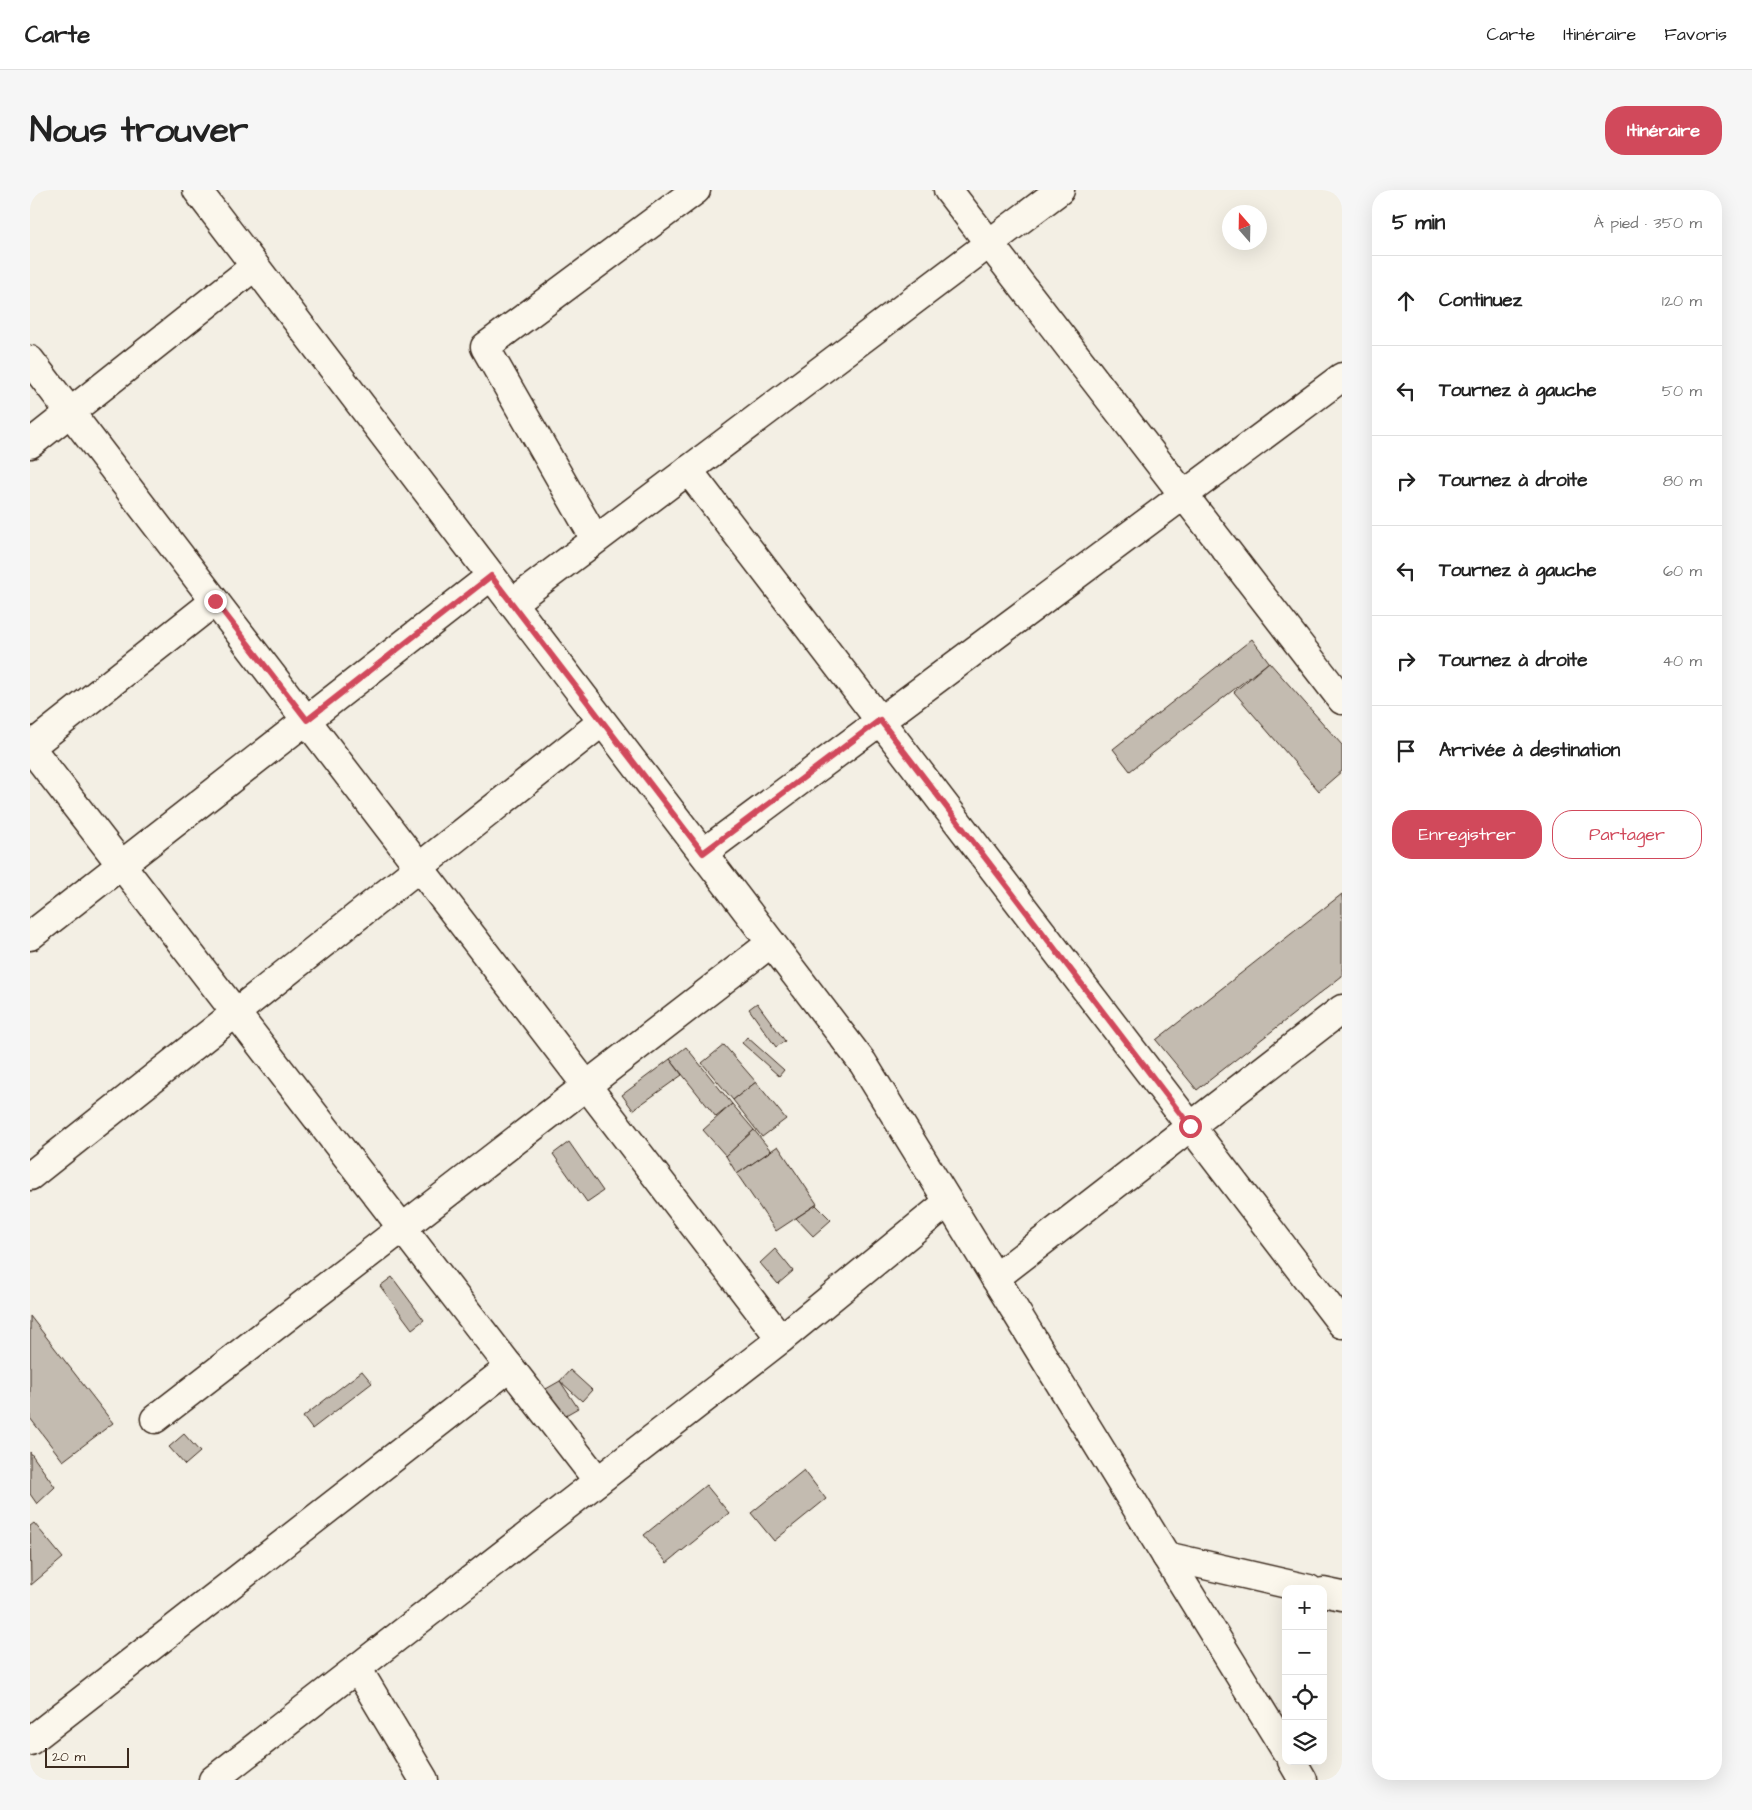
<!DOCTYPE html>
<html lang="fr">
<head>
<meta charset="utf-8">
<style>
  :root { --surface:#fff; --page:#f6f6f6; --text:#222; --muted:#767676; --line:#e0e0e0; --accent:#d1495b }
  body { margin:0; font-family:"Architects Daughter",sans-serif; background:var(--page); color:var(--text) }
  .controls { position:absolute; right:15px; bottom:15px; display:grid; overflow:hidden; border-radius:10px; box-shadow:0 5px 20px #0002 }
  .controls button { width:45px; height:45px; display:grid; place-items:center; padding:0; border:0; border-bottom:1px solid var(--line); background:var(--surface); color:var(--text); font:25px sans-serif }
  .compass { position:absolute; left:1192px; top:15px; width:45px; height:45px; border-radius:50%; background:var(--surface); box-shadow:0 5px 20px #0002; rotate:340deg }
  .scale { position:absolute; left:15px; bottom:12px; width:84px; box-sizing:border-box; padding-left:5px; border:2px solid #3b2a1e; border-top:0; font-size:14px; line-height:18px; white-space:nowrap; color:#3b2a1e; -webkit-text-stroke:4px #fbf7ec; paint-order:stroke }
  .stop { position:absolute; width:15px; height:15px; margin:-11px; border:4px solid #d1495b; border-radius:50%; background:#fff }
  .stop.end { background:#d1495b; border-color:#fff; box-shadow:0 1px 5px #0008 }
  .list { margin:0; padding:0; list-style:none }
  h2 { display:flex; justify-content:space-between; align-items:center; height:65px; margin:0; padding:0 20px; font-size:21px }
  h2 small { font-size:16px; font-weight:400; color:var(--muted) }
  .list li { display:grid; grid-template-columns:32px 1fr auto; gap:15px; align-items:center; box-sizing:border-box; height:90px; padding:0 20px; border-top:1px solid var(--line) }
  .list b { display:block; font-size:19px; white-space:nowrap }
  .list em { font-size:16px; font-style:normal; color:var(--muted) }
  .actions { display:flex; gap:10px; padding:15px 20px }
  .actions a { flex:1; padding:11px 0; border:1px solid var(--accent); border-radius:20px; text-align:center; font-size:18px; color:var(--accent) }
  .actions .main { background:var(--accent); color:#fff }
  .icon { flex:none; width:28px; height:28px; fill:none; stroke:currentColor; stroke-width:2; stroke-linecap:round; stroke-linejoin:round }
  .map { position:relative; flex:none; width:1312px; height:1590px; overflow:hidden; border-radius:20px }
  header { display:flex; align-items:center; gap:30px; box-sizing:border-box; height:70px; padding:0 25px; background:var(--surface); border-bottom:1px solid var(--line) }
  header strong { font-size:24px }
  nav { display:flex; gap:28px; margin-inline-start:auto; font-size:18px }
  .intro { display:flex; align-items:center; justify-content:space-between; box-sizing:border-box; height:120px; padding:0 30px }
  h1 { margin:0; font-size:35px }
  .button { padding:12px 22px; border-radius:20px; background:var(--accent); color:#fff; font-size:18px; font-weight:700 }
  main { display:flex; gap:30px; padding:0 30px }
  aside { flex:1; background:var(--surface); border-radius:20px; box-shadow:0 5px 20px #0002 }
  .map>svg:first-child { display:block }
  .building { fill:#c3bbb0; stroke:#3b2a1e }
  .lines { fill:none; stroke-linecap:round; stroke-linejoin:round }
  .minor-casing { stroke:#3b2a1e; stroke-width:31 }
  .major-casing { stroke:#3b2a1e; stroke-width:31 }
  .minor { stroke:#fbf7ec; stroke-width:28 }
  .major { stroke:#fbf7ec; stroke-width:28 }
  .route { stroke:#d1495b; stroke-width:6 }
</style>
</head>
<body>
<header>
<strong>Carte</strong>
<nav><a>Carte</a><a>Itinéraire</a><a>Favoris</a></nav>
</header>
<div class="intro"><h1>Nous trouver</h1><a class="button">Itinéraire</a></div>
<main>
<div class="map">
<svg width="1312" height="1590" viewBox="0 0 1312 1590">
  <rect width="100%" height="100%" fill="#f3efe4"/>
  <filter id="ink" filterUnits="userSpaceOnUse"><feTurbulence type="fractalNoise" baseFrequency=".02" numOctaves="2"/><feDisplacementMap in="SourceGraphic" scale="10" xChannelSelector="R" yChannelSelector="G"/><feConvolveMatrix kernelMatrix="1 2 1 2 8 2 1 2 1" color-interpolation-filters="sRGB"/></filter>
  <g filter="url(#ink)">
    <!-- building -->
    <g class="building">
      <path d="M1222,449L1239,472L1100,581L1083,559Z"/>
      <path d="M1239,472L1312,555V581L1289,601L1204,502Z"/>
      <path d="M1312,704V786L1167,900L1126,850Z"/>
      <path d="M727,813L755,851L746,857L719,819Z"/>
      <path d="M717,847L754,880L749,886L712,853Z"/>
      <path d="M694,855L726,892L703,910L672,873Z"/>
      <path d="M656,857L702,914L686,927L640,869Z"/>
      <path d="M640,869L652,885L603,920L592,905Z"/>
      <path d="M726,892L756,929L732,947L703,910Z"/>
      <path d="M702,914L724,940L696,966L673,940Z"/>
      <path d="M724,940L741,961L707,984L696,966Z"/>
      <path d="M539,952L573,1001L557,1012L523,964Z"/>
      <path d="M748,956L787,1014L746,1041L707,984Z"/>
      <path d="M786,1015L801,1030L783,1046L766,1028Z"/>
      <path d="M745,1059L763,1081L748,1094L730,1073Z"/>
      <path d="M362,1087L394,1130L382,1139L350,1096Z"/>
      <path d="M0,1126L83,1233L33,1271L0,1228Z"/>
      <path d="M540,1180L562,1200L552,1211L530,1191Z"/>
      <path d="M332,1181L342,1193L282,1239L273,1227Z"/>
      <path d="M530,1191L548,1218L534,1226L516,1199Z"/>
      <path d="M154,1244L170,1262L155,1275L139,1257Z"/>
      <path d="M0,1262L25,1297L7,1314L0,1304Z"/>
      <path d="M774,1280L796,1309L744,1351L721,1323Z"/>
      <path d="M676,1295L699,1323L637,1373L614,1345Z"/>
      <path d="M4,1333L33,1368L1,1395L0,1336Z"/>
    </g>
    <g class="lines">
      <defs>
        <g id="minor">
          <path d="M918,0L1312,510"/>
          <path d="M0,170L751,1149"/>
          <path d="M0,254L225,76"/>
          <path d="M658,280L1312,1134"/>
          <path d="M565,349L455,157L666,0"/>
          <path d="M185,411L0,557L568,1291"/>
          <path d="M482,413L1030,0"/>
          <path d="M673,663L1312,187"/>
          <path d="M0,746L461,386"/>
          <path d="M0,986L572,532"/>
          <path d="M965,1088L1312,819"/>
          <path d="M125,1229L741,753"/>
          <path d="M1136,1366L1279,1399"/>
          <path d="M1293,1402L1312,1406"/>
          <path d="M327,1478L394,1590"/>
          <path d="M0,1551L480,1177"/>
          <path d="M183,1590L751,1149L918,1012"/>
        </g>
        <g id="major">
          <path d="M167,0L833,873L1256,1561"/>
          <path d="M1262,1571L1273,1590"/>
        </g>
      </defs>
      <!-- minor casing -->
      <use href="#minor" class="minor-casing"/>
      <!-- major casing -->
      <use href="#major" class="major-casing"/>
      <!-- minor -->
      <use href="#minor" class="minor"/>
      <!-- major -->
      <use href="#major" class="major"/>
    </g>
  </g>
  <g class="lines" filter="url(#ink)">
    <!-- route -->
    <path class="route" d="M185,411L277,530L461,386L673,663L850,530L1160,936"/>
  </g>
</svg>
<div class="controls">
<button>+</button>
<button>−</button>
<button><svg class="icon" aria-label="locate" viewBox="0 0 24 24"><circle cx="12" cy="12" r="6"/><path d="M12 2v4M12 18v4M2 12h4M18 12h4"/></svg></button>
<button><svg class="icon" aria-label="layers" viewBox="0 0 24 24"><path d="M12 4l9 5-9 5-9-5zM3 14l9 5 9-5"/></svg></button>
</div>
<svg class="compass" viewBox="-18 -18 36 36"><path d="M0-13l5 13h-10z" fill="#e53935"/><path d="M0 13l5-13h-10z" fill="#767676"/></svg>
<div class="scale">20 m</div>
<div class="stop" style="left:1160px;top:936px"></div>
<div class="stop end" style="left:185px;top:411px"></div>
</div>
<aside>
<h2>5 min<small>À pied · 350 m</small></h2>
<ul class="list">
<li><svg class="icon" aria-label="ahead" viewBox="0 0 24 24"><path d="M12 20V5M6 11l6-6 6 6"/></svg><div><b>Continuez</b></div><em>120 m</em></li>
<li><svg class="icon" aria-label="left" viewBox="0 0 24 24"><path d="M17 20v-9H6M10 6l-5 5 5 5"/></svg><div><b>Tournez à gauche</b></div><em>50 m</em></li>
<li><svg class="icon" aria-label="right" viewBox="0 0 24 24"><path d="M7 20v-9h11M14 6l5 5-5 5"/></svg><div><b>Tournez à droite</b></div><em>80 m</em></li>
<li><svg class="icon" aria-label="left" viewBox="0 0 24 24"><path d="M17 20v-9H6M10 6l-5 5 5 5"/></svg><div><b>Tournez à gauche</b></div><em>60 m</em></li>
<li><svg class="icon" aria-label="right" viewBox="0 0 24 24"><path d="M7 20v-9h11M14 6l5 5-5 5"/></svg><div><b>Tournez à droite</b></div><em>40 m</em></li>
<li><svg class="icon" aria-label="arrive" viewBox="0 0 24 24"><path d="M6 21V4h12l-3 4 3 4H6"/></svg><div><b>Arrivée à destination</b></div></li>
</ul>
<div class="actions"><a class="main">Enregistrer</a><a>Partager</a></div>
</aside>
</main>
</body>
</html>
